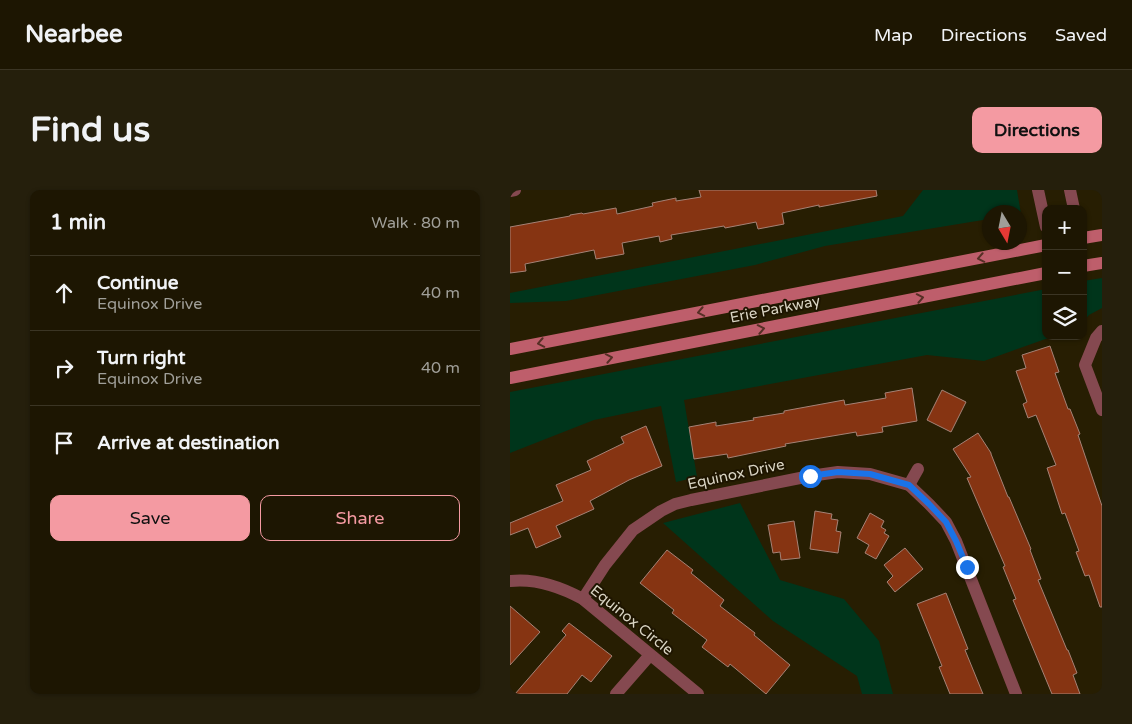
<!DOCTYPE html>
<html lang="en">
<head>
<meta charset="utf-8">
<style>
  :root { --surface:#1d1602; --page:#251f0c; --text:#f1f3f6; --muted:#a09f99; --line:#3b3524; --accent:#f49aa2 }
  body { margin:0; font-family:"Varela Round",sans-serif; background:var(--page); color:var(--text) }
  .controls { position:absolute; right:15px; top:15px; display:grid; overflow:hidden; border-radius:10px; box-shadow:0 1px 4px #0004 }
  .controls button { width:45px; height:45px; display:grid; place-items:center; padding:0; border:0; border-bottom:1px solid var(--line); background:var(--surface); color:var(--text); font:25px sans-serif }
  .compass { position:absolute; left:472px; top:15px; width:45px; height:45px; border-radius:50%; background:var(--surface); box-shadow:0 1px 4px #0004; rotate:170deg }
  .stop { position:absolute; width:15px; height:15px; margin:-11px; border:4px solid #1a73e8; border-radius:50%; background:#fff }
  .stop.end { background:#1a73e8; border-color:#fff; box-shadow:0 1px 5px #0008 }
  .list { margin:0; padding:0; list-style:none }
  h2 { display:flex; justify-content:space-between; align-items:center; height:65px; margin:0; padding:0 20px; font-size:21px }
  h2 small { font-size:16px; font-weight:400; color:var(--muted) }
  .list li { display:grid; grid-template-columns:32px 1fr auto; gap:15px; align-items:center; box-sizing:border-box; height:75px; padding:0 20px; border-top:1px solid var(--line) }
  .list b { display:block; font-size:19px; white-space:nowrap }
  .list p { margin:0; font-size:16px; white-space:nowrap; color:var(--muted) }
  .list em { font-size:16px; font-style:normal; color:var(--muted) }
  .actions { display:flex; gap:10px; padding:15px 20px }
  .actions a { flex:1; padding:11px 0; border:1px solid var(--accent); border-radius:10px; text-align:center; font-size:18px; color:var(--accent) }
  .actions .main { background:var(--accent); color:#111 }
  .icon { flex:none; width:28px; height:28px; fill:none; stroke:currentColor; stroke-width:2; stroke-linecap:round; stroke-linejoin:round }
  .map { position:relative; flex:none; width:592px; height:504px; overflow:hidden; border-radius:10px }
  header { display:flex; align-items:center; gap:30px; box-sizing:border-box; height:70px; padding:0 25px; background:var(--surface); border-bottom:1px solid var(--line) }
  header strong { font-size:24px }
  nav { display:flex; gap:28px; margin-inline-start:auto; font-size:18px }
  .intro { display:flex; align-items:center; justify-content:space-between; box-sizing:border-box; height:120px; padding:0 30px }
  h1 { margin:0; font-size:35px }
  .button { padding:12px 22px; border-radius:10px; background:var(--accent); color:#111; font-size:18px; font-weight:700 }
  main { display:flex; gap:30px; padding:0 30px }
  aside { flex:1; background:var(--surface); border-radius:10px; box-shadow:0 1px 4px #0004 }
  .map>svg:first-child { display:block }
  .green { fill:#00351b }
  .building { fill:#863412; stroke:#a58276 }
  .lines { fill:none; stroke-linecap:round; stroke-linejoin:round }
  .street { stroke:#854950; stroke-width:12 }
  .secondary { stroke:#be5e6b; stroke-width:12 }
  .oneway { stroke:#562f25 }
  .route { stroke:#1a73e8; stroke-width:6 }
  .labels { text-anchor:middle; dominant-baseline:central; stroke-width:4; stroke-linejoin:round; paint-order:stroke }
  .street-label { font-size:15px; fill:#d9d4c3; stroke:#1e1500 }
</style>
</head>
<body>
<header>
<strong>Nearbee</strong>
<nav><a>Map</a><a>Directions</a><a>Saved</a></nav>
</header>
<div class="intro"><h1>Find us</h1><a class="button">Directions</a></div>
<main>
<aside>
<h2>1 min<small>Walk · 80 m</small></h2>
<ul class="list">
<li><svg class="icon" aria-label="ahead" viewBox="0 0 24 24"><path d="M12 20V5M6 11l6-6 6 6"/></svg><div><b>Continue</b><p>Equinox Drive</p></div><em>40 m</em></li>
<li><svg class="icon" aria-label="right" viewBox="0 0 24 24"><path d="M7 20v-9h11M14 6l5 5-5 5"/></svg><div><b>Turn right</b><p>Equinox Drive</p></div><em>40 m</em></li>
<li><svg class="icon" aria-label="arrive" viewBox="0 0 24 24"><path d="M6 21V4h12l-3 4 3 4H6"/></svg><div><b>Arrive at destination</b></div></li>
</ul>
<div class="actions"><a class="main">Save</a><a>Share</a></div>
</aside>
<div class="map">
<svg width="592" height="504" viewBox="0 0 592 504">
  <rect width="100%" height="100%" fill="#271e02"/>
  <!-- green -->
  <g class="green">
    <path d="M413,0H507L511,24H510V22H480L479,29L315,56L245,75L56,111L0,113V103L393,26Z"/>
    <path d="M592,88V118L579,125L573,132V91Z"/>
    <path d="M536,99V146H544L474,171L417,165L174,210L187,287L166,292L151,216L84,230L0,263V202Z"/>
    <path d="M230,313L270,390L334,409L369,451L383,504H352L347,486L263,431L153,333Z"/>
  </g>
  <!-- building -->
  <g class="building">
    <path d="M189,0H366L367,6L309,17V15L272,23L274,34L248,39L246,32L215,38L214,36L161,45L162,49L150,52L149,46L112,53L114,64L86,69L84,60L15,74L16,81L0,83V37L60,26V25L72,23L73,24L106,18L107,24L143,16L142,13L166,8V11L191,7Z"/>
    <path d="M540,156L549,182L545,183L558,219H560L570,244L568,245L592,316V417H590L579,385L575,386L566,362L569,361L555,323L552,324L537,278L546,275L526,225L518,228L513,214L517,212L506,181L516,178L512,165Z"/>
    <path d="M402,198L407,231L372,237L373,242L347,246L346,242L275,254L276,256L218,268L217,264L184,269L179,237L206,232V236L244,230L243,228L274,223V221L334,210L335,215L376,208L375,203Z"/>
    <path d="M432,200L456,212L441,242L417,230Z"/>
    <path d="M136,236L152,276L119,290L80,311L84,319L46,336L51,347L26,358L18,338L0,345V333L53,311L46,295L81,280L77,271L114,253L111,247Z"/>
    <path d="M468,243L481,263V264L498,307H499L521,359L520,360L531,389L528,390L557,460H558L567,483L563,485L570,504H542L503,410L506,409L493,377L495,376L457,288L461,287L443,259Z"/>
    <path d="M305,321L322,324L321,329L328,330L326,341L331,342L328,363L300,359Z"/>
    <path d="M360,323L374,331L371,337L376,340L374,343L379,346L366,369L355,363L359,355L347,348Z"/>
    <path d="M284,331L290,368L271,370L270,362L263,363L258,335Z"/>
    <path d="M395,358L413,379L385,402L377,392L383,386L374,375Z"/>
    <path d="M157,360L183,380L181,383L214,410L210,416L245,443L244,445L280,475L256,504L220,474L218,477L192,457L197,450L162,423L164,420L130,393Z"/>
    <path d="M436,403L458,459L455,460L473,504H440L429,477L432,476L407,414Z"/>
    <path d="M0,416L30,442L0,475Z"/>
    <path d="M59,433L102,466L81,492L72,485L57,504H5L56,445L52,441Z"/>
  </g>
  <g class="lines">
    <!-- street -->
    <g class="street">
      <path d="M528,0L536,37"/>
      <path d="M560,0L564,19"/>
      <path d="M0,1L5,0"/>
      <path d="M592,141L586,148L575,175L592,220"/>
      <path d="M399,295L408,279"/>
      <path d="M0,391C26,388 51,397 73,409L188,504"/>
      <path d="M73,409L95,375L123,340L151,321L165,314L181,310L300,286L328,282L360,284L399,295L419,314L436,332L446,351L506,504"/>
      <path d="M106,504L140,465"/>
    </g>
    <!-- secondary -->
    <g class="secondary">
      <path d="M573,48L592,45"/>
      <path d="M573,76L592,73"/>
      <path d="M0,159L536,55"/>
      <path d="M0,188L536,83"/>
    </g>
  </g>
  <!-- one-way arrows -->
  <defs><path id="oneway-chevron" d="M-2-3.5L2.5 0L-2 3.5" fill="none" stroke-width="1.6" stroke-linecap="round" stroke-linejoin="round" transform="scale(1.25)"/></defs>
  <g class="oneway">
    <use href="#oneway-chevron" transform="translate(471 68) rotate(169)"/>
    <use href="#oneway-chevron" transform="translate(410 108) rotate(-11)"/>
    <use href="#oneway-chevron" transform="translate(191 122) rotate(169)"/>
    <use href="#oneway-chevron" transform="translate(251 139) rotate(-11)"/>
    <use href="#oneway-chevron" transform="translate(31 153) rotate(169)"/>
    <use href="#oneway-chevron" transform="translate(99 168) rotate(-11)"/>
  </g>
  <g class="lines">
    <!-- route -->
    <path class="route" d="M300,286L328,282L360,284L399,295L419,314L436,332L446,351L457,377"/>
  </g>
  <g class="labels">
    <!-- street labels -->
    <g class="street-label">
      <text transform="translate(265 119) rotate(-11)">Erie Parkway</text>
      <text transform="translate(226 284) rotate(-12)">Equinox Drive</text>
      <text transform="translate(122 430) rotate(39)">Equinox Circle</text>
    </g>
  </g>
</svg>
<div class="controls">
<button>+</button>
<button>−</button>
<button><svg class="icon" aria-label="layers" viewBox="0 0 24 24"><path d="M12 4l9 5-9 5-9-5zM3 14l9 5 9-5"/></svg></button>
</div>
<svg class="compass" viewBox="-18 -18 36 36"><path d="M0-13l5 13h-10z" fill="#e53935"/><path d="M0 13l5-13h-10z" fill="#a09f99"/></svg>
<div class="stop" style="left:300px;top:286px"></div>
<div class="stop end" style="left:457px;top:377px"></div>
</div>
</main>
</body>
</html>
